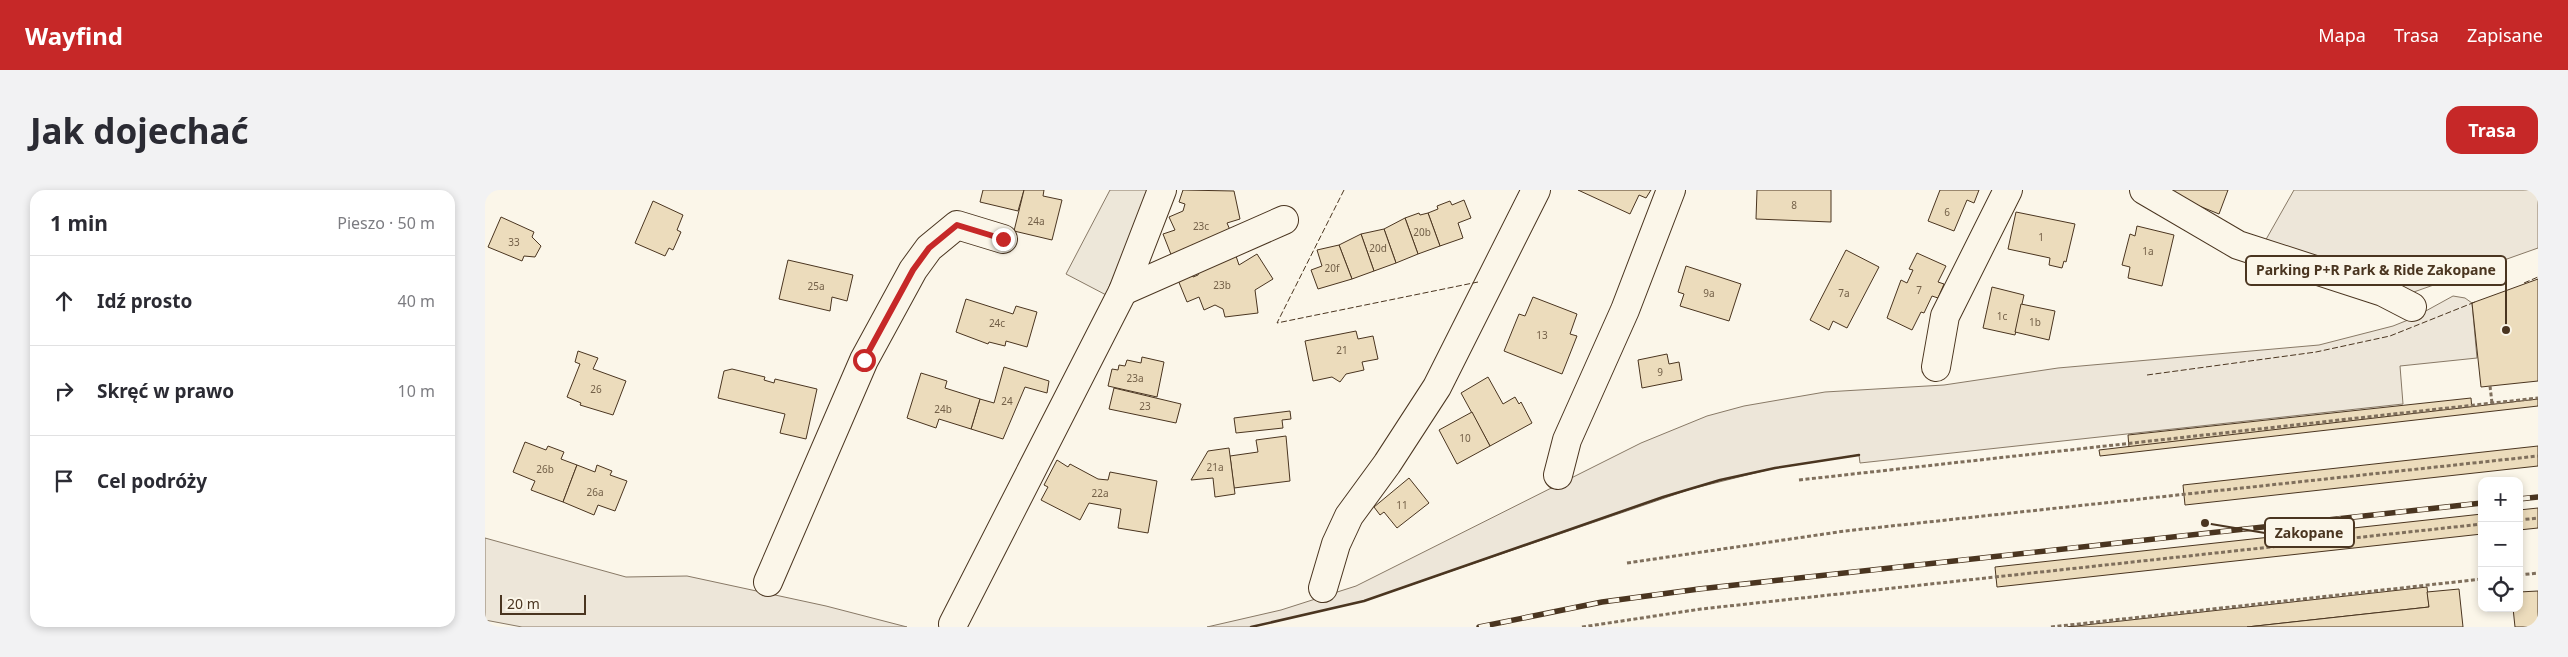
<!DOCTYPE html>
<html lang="pl">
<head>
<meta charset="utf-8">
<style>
  :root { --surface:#fff; --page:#f2f2f3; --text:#2b2b33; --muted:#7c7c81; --line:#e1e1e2; --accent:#c62828 }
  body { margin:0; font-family:"Noto Sans",sans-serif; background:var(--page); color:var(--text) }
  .controls { position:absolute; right:15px; bottom:15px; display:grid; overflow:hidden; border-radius:10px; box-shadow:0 2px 8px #0003 }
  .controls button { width:45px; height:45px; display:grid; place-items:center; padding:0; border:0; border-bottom:1px solid var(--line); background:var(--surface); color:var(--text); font:25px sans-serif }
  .scale { position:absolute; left:15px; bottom:12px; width:86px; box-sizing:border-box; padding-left:5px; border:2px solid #4a3520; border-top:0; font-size:14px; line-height:18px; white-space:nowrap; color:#4a3520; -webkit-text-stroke:4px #fbf6e9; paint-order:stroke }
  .stop { position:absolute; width:15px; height:15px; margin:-11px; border:4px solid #c62828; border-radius:50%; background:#fff }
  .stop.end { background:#c62828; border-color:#fff; box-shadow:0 1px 5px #0008 }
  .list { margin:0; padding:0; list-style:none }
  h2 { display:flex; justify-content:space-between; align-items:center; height:65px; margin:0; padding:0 20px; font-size:21px }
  h2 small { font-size:16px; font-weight:400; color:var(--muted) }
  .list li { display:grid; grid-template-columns:32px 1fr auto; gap:15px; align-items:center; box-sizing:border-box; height:90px; padding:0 20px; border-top:1px solid var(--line) }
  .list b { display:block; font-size:19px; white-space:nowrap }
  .list em { font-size:16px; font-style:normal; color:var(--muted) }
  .icon { flex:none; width:28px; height:28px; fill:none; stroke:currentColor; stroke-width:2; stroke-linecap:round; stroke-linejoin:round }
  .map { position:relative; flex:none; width:2053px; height:437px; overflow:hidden; border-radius:15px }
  header { display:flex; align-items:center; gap:30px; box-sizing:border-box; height:70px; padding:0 25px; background:var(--accent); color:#fff }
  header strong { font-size:24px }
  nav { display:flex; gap:28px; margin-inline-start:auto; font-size:18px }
  .intro { display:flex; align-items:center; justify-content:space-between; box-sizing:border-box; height:120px; padding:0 30px }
  h1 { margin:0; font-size:35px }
  .button { padding:12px 22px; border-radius:15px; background:var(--accent); color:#fff; font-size:18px; font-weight:700 }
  main { display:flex; gap:30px; padding:0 30px }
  aside { flex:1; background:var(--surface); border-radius:15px; box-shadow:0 2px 8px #0003 }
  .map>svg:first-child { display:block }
  .green { fill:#ede6d9; stroke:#887966 }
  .parking { fill:#ede7d9; stroke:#887966 }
  .building { fill:#ecdcbc; stroke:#4a3520 }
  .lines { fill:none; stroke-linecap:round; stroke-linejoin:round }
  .minor-casing { stroke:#4a3520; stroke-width:30 }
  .path { stroke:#7f6f5c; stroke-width:3; stroke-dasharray:4 2.5; stroke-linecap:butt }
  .minor { stroke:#fbf6e9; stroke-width:28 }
  .rail-casing { stroke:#4a3520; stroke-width:5.5 }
  .rail { stroke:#fbf6e9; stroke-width:4; stroke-dasharray:11; stroke-linecap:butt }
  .fence { stroke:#4a3520; stroke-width:1; stroke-dasharray:6 2.5; stroke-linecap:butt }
  .wall { stroke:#4a3520; stroke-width:2.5 }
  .route { stroke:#c62828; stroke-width:6 }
  .labels { text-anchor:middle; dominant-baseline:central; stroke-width:4; stroke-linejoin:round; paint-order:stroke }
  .number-label { font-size:10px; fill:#725f47 }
  .leader { fill:none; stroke:#4a3520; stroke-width:2 }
  .callout-dot { fill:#4a3520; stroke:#fbf6e9; stroke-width:2 }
  .callout { fill:#fbf6e9; stroke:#4a3520; stroke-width:2 }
  .callout-label { font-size:14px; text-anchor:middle; font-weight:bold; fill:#4a3520 }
</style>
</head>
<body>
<header>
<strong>Wayfind</strong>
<nav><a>Mapa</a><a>Trasa</a><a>Zapisane</a></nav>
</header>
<div class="intro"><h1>Jak dojechać</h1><a class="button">Trasa</a></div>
<main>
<aside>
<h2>1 min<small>Pieszo · 50 m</small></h2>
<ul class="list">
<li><svg class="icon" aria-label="ahead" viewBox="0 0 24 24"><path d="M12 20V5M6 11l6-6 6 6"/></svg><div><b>Idź prosto</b></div><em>40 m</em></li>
<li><svg class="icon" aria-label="right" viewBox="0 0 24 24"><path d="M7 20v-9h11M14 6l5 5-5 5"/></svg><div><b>Skręć w prawo</b></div><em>10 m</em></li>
<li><svg class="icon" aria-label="arrive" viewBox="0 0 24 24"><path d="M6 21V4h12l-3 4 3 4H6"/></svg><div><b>Cel podróży</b></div></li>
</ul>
</aside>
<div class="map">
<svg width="2053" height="437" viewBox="0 0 2053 437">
  <rect width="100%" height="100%" fill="#fbf6e9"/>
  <!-- green -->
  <g class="green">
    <path d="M1809,0H2053V58L1926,103L1779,53Z"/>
    <path d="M1968,106L1980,108L1987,113L1992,168L1915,176L1918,214L1375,273L1374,265L1290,278L1206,299L879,411L766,437H722L796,420L871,396L1156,253L1222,226L1259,216L1340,202L1459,195L1573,178L1834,155L1908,136L1928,128Z"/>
    <path d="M0,348L141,387L202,386L341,416L422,437H37L0,430Z"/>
  </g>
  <!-- parking -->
  <path class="parking" d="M625,0H681L625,107L581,84Z"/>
  <!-- building -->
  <g class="building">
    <path d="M498,0H539L533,21L495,12Z"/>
    <path d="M539,0H559L558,6L577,10L567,50L529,41Z"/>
    <path d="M698,0L749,1L755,29L742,33L748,47L687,67L678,44L690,40L684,27L698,21L700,14L694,12Z"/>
    <path d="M1093,0H1166L1161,8L1154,5L1145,24Z"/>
    <path d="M1272,0H1346V32L1271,29Z"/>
    <path d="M1455,0H1494L1489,13L1482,10L1469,41L1443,31Z"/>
    <path d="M1684,0H1743L1734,24L1682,3Z"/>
    <path d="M979,10L986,28L973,33L978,48L955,56L943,23L953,19L952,16L965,11L967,15Z"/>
    <path d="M168,11L198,25L192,40L196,42L188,60L184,58L180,66L150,53Z"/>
    <path d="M1531,22L1590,34L1581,72L1579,71L1577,78L1564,75L1565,68L1523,59Z"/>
    <path d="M934,23L935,25L943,23L955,56L933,64L920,28Z"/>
    <path d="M16,27L49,42L47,47L56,56L50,67L39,66L37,71L3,57Z"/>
    <path d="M920,28L933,64L911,73L899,39Z"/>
    <path d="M1652,36L1689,45L1677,96L1643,88L1645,77L1637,75L1645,44L1650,46Z"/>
    <path d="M899,39L911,73L889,81L876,44Z"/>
    <path d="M876,44L889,81L867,89L854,55Z"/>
    <path d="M854,55L867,89L833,99L826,80L837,76L832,60Z"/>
    <path d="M749,60L754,75L772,64L788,89L770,100L773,123L740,127L738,119L730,115L719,120L714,107L702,112L693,90L706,84L708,87L713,85L718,73Z"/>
    <path d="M1361,60L1394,77L1362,138L1348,131L1344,140L1325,130Z"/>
    <path d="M1432,63L1461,76L1453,92L1459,94L1453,108L1447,106L1439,123L1436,122L1427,140L1402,128L1416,90L1422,93L1428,80L1424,79Z"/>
    <path d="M303,70L368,85L362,111L347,107L345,121L294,109Z"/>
    <path d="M1201,76L1256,94L1244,131L1195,116L1199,104L1193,102Z"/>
    <path d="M2053,89V191L1996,197L1987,113Z"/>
    <path d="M1507,97L1539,105L1530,145L1498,138Z"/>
    <path d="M1048,107L1092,124L1085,144L1092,146L1077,184L1019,161L1034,124L1040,126Z"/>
    <path d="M481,109L528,124L531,116L552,122L542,157L521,151L520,156L504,152L503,154L471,142Z"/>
    <path d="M1536,114L1570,121L1564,150L1530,142Z"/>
    <path d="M871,141L873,149L888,146L893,169L877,172L879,180L861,184L855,192L847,187L828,191L820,151Z"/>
    <path d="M93,161L113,168L108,179L141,191L128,225L95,215L96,213L82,207L95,174L90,172Z"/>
    <path d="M1182,164L1184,174L1194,172L1197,190L1157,198L1153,170Z"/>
    <path d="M657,167L679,172L672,207L623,196L627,179L633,180L634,175L640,176L642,170L656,173Z"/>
    <path d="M519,177L564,191L562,203L540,197L518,249L486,239L495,209L509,213Z"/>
    <path d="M247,179L280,187L279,190L289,193L290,189L332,199L321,249L295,243L300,224L233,208L239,181Z"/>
    <path d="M436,183L462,191L460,198L495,209L486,239L454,229L451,238L422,228Z"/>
    <path d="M1003,187L1018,214L1030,207L1034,214L1036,212L1047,233L1005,256L976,203Z"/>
    <path d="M629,198L696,214L691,233L624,219Z"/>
    <path d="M1986,208L1987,220L1644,258L1643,245Z"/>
    <path d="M2053,209V216L1615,266L1614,260Z"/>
    <path d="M805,221L806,229L797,230L798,238L751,243L749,228Z"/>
    <path d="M987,222L1005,256L972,274L954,240Z"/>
    <path d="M801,246L805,291L749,298L745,266L773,262L771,250Z"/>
    <path d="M40,252L61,260L63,256L79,262L76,269L92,275L78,312L46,300L50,291L28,282Z"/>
    <path d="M2053,256V276L1700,315L1698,295Z"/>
    <path d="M744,258L750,304L730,307L728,288L706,290L723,261Z"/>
    <path d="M572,270L583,277L585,274L613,289L623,290L625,282L672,291L663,343L633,338L636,319L604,313L595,330L556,310L563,297L559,295Z"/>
    <path d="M92,275L110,282L112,275L127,281L125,285L142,291L130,321L113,315L109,325L78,312Z"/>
    <path d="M924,288L944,313L912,338L899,322L895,325L889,317Z"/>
    <path d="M2053,318V338L2034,340V320Z"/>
    <path d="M1997,324V344L1512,397L1510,377Z"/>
    <path d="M1942,397L1944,417L1762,437H1582Z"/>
    <path d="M1974,399L1978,437H1762L1944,417L1942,402Z"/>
    <path d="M2053,401V437H2030L2028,418H2034V402Z"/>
  </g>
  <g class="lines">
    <defs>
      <g id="minor">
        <path d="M1659,0L1753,55L1898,102L1927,117"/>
        <path d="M638,101L799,30"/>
        <path d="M1451,177L1460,126L1523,0"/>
        <path d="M1073,285L1082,250L1140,120L1186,0"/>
        <path d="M283,392L379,170L428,80L444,58L472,35L518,49"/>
        <path d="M838,398L851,354L864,326L902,274L952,197L1051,0"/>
        <path d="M468,434L638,101L677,0"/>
      </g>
    </defs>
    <!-- minor casing -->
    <use href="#minor" class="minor-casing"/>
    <!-- path -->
    <g class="path">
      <path d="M2005,196L2007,213"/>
      <path d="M1314,290L2053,208"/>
      <path d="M2034,330L2053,328"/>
      <path d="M1142,373L1360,341L2053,266"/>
      <path d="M2034,385L2053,383"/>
      <path d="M1097,437L1216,419L1997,334"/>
      <path d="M1566,437L1997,389"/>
    </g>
    <!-- minor -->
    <use href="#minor" class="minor"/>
    <defs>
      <g id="rail">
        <path d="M2034,309L2053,307"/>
        <path d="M994,437L1117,412L1214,399L1997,313"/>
      </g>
    </defs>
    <!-- rail casing -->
    <use href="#rail" class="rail-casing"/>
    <!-- rail -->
    <use href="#rail" class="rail"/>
    <!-- fence -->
    <g class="fence">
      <path d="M859,0L792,133L993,92"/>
      <path d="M2039,93L2053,87"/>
      <path d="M1662,185L1831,162L1905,146L1990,112"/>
    </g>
    <!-- wall -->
    <path class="wall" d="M766,437L879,411L1178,307L1235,290L1290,278L1374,265"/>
  </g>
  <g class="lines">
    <!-- route -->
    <path class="route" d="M379,170L428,80L444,58L472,35L518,49"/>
  </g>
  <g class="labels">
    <!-- number labels -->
    <g class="number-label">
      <text x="1309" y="15">8</text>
      <text x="1462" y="22">6</text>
      <text x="551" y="31">24a</text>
      <text x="716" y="36">23c</text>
      <text x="937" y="42">20b</text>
      <text x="1556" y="47">1</text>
      <text x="29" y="52">33</text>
      <text x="893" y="58">20d</text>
      <text x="1663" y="61">1a</text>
      <text x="847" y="78">20f</text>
      <text x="737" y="95">23b</text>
      <text x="331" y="96">25a</text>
      <text x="1434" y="100">7</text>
      <text x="1224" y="103">9a</text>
      <text x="1359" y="103">7a</text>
      <text x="1517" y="126">1c</text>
      <text x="1550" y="132">1b</text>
      <text x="512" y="133">24c</text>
      <text x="1057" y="145">13</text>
      <text x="857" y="160">21</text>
      <text x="1175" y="182">9</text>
      <text x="650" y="188">23a</text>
      <text x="111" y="199">26</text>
      <text x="522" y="211">24</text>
      <text x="660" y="216">23</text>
      <text x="458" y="219">24b</text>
      <text x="980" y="248">10</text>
      <text x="730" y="277">21a</text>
      <text x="60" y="279">26b</text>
      <text x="110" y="302">26a</text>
      <text x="615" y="303">22a</text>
      <text x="917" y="315">11</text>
    </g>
  </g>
  <!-- callouts -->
  <path class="leader" d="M2021 140L2021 80M1720 333L1780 343"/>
  <g class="callout-dot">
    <circle cx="2021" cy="140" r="5"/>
    <circle cx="1720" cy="333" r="5"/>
  </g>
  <g class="callout">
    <rect x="1761" y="66" width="260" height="29" rx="5"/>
    <rect x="1780" y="328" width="89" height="29" rx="5"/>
  </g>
  <g class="callout-label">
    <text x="1891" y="85">Parking P+R Park &amp; Ride Zakopane</text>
    <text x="1824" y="348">Zakopane</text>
  </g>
</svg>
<div class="controls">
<button>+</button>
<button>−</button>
<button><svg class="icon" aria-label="locate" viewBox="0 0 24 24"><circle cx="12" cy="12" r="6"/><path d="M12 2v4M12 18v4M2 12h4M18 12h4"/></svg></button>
</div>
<div class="scale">20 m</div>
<div class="stop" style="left:379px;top:170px"></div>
<div class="stop end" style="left:518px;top:49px"></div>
</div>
</main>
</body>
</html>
